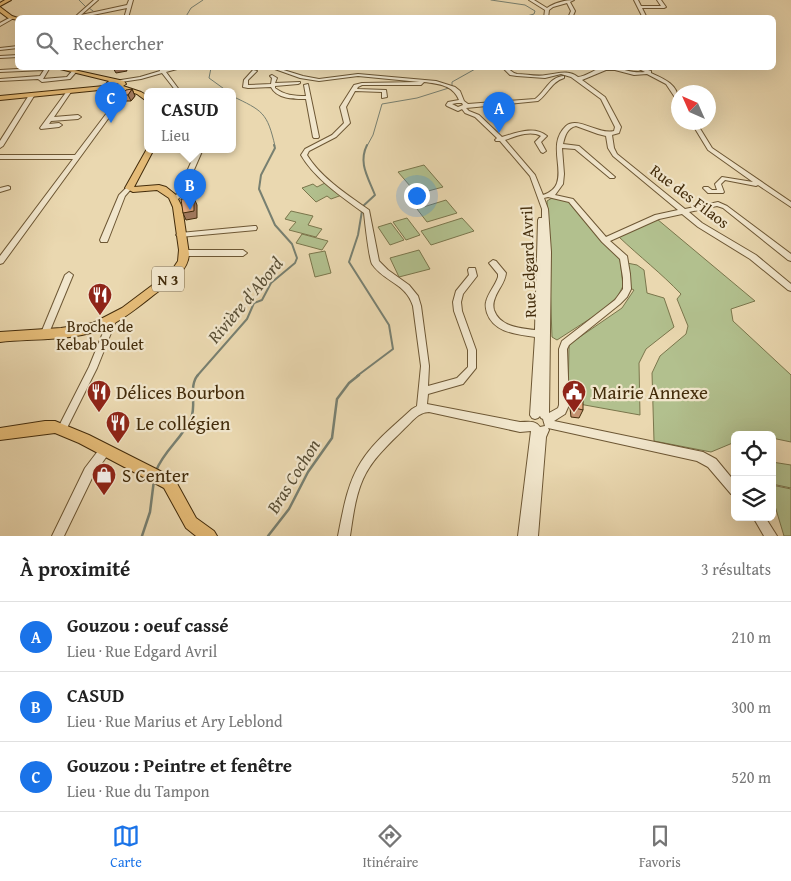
<!DOCTYPE html>
<html lang="fr">
<head>
<meta charset="utf-8">
<style>
  :root { --surface:#fff; --page:#f6f6f6; --text:#222; --muted:#767676; --line:#e0e0e0; --accent:#1a73e8 }
  body { margin:0; font-family:"Gentium Book Plus",serif; background:var(--page); color:var(--text) }
  .controls { position:absolute; right:15px; bottom:15px; display:grid; overflow:hidden; border-radius:8px; box-shadow:0 5px 20px #0002 }
  .controls button { width:45px; height:45px; display:grid; place-items:center; padding:0; border:0; border-bottom:1px solid var(--line); background:var(--surface); color:var(--text); font:25px sans-serif }
  .compass { position:absolute; left:671px; top:85px; width:45px; height:45px; border-radius:50%; background:var(--surface); box-shadow:0 5px 20px #0002; rotate:315deg }
  .you { position:absolute; left:416px; top:195px; width:18px; height:18px; margin:-12px; border:4px solid #fff; border-radius:50%; background:#1a73e8; box-shadow:0 0 0 8px #1a73e833 }
  .badge { display:grid; place-items:center; width:32px; height:32px; border-radius:50%; background:var(--accent); color:#fff; font-size:16px; font-weight:700 }
  .pin { position:absolute; translate:-50% -41px; filter:drop-shadow(0 1px 2px #0008) }
  .pin::after { content:''; position:absolute; top:26px; width:18px; height:15px; background:inherit; clip-path:polygon(0 0,100% 0,50% 100%) }
  .popup { position:absolute; left:144px; top:88px; width:92px; height:65px; box-sizing:border-box; display:grid; place-content:center; border-radius:8px; background:var(--surface); filter:drop-shadow(0 1px 4px #0005); font-size:16px; white-space:nowrap; color:var(--muted) }
  .popup b { font-size:19px; color:var(--text) }
  .popup::after { content:''; position:absolute; left:50%; top:100%; margin-left:-10px; border:10px solid transparent; border-top-color:var(--surface) }
  .list { margin:0; padding:0; list-style:none }
  h2 { display:flex; justify-content:space-between; align-items:center; height:65px; margin:0; padding:0 20px; font-size:21px }
  h2 small { font-size:16px; font-weight:400; color:var(--muted) }
  .list li { display:grid; grid-template-columns:32px 1fr auto; gap:15px; align-items:center; box-sizing:border-box; height:70px; padding:0 20px; border-top:1px solid var(--line) }
  .list b { display:block; font-size:19px; white-space:nowrap }
  .list p { margin:0; font-size:16px; white-space:nowrap; color:var(--muted) }
  .list em { font-size:16px; font-style:normal; color:var(--muted) }
  .icon { flex:none; width:28px; height:28px; fill:none; stroke:currentColor; stroke-width:2; stroke-linecap:round; stroke-linejoin:round }
  .map { position:relative; flex:none; width:791px; height:536px; overflow:hidden }
  .search { position:absolute; background:var(--surface); box-shadow:0 5px 20px #0002; left:15px; right:15px; top:15px; height:55px; display:flex; align-items:center; gap:12px; box-sizing:border-box; padding:0 18px; border-radius:8px; color:var(--muted); font-size:19px }
  .sheet { height:275px; background:var(--surface) }
  nav { display:flex; justify-content:space-around; align-items:center; box-sizing:border-box; height:70px; border-top:1px solid var(--line); background:var(--surface); font-size:14px; color:var(--muted) }
  nav a { display:grid; justify-items:center; gap:2px }
  nav .on { color:var(--accent) }
  .map>svg:first-child { display:block }
  .green { fill:#b2c08e; stroke:#7a764c }
  .lines { fill:none; stroke-linecap:round; stroke-linejoin:round }
  .stream-far2 { stroke:#788071; stroke-width:1 }
  .stream-far1 { stroke:#788071; stroke-width:2 }
  .stream { stroke:#788071; stroke-width:2.5 }
  .minor-casing { stroke:#6d5734; stroke-width:2 }
  .major-casing { stroke:#432c0b; stroke-width:2 }
  .minor { fill:#f1e6cc; fill-rule:evenodd }
  .major { fill:#e5bc78; fill-rule:evenodd }
  .wall { fill:#c59371; stroke:#432c0b }
  .shaded-wall { fill:#a0785c; stroke:#432c0b }
  .building { fill:#e5ab83; stroke:#432c0b }
  .labels { text-anchor:middle; dominant-baseline:central; stroke-width:4.5; stroke-linejoin:round; paint-order:stroke }
  .shield { fill:#f1e6cc; stroke:#776445; stroke-width:1 }
  .shield-label { font-size:15px; font-weight:bold; fill:#432c0b }
  .street-label { font-size:16px; fill:#432c0b; stroke:#f1e6cc }
  .poi-label { font-size:16px; fill:#432c0b; stroke:#f1e6cc }
  .water-label { font-size:18px; font-style:italic; fill:#594f36; stroke:#f1e6cc }
  .near-poi-label { font-size:19px; fill:#432c0b; stroke:#f1e6cc; text-anchor:start }
</style>
</head>
<body>
<div class="map">
<svg width="791" height="536" viewBox="0 0 791 536">
  <rect width="100%" height="100%" fill="#ead8b0"/>
  <filter id="stains"><feTurbulence type="fractalNoise" baseFrequency=".004" numOctaves="4"/><feColorMatrix values="0 0 0 0 .2 0 0 0 0 .09 0 0 0 0 .02 0 0 0 .5 -.17"/></filter>
  <radialGradient id="worn" r=".72"><stop offset=".6" stop-color="#630" stop-opacity="0"/><stop offset="1" stop-color="#630" stop-opacity=".3"/></radialGradient>
  <!-- green -->
  <g class="green">
    <path d="M424,165L443,187L417,194L398,172Z"/>
    <path d="M327,182L342,195L331,199L327,196L316,202L302,188L313,184L317,187Z"/>
    <path d="M552,198L564,199L573,204L597,236L620,258L623,286L618,296L602,311L557,340L552,337L547,201Z"/>
    <path d="M446,200L457,213L427,222L417,209Z"/>
    <path d="M291,211L313,216L308,225L322,229L316,237L289,230L296,222L285,219Z"/>
    <path d="M407,218L420,235L406,240L393,222Z"/>
    <path d="M462,218L474,231L431,245L421,231Z"/>
    <path d="M657,219L755,301L731,309L733,321L791,375V442L772,438V435H735V442L711,452L654,441L652,373L660,356L686,334L688,326L677,299L681,294C661,273 640,257 619,237Z"/>
    <path d="M391,223L404,240L390,245L378,227Z"/>
    <path d="M302,234L328,241L322,250L296,243Z"/>
    <path d="M419,250L430,269L399,277L390,258Z"/>
    <path d="M325,251L331,273L315,277L309,254Z"/>
    <path d="M627,263L637,265L644,270L647,293L664,298L674,327L646,349L639,363L640,415L568,402L569,346L571,343L622,308L634,290L630,288Z"/>
    <path d="M772,462L791,465V488L772,484Z"/>
    <path d="M772,485L791,489V536H784L772,496Z"/>
  </g>
  <g class="lines">
    <!-- stream-far2 -->
    <g class="stream-far2">
      <path d="M79,0L86,7"/>
      <path d="M491,0L525,5L535,11L534,14L520,18"/>
      <path d="M89,8L93,11"/>
      <path d="M185,18L191,8L203,0"/>
      <path d="M211,68L209,78L227,91"/>
      <path d="M232,96C263,111 267,112 275,146"/>
      <path d="M367,146L373,135L382,104L417,98L452,87V82L477,68"/>
    </g>
    <!-- stream-far1 -->
    <g class="stream-far1">
      <path d="M362,207L375,195C368,177 358,163 367,145"/>
      <path d="M197,376L247,319L254,303L262,300L271,283L295,263L297,258L292,244L275,225L259,189L261,175L275,148L274,145"/>
      <path d="M357,376L393,349L389,325L349,262L358,235L362,211"/>
    </g>
    <!-- stream -->
    <g class="stream">
      <path d="M156,471C164,450 183,438 191,418C197,405 188,386 198,375"/>
      <path d="M142,536L150,512L154,480"/>
      <path d="M268,536L289,509L308,472L332,438L337,399L349,383L359,375"/>
    </g>
    <defs>
      <g id="minor">
        <path d="M94,0H98L81,15L127,5L129,0H133L128,18H124L127,8L78,18H68L76,16Z"/>
        <path d="M529,0H534L547,8C554,3 565,0 574,0L570,2L575,11L572,18H568L571,11L567,3L553,7L549,10L548,18H544L545,10Z"/>
        <path d="M634,0H638L641,6H661L657,0H661L666,7L664,8H642L647,18H643Z"/>
        <path d="M11,17L14,18L0,26V23Z"/>
        <path d="M18,46V48L0,50V48Z"/>
        <path d="M18,55V57L0,58V56Z"/>
        <path d="M35,68H52L49,69L43,79L67,77L73,70L77,71L70,79L42,82L38,79L0,81V79L40,76L44,70L0,72V70Z"/>
        <path d="M159,68H163L164,70L177,68V69L166,72L180,91H176L162,73L141,79L121,82L119,81L121,80L140,77L160,71Z"/>
        <path d="M272,68H277L303,76L319,79L358,74L436,81L455,87L460,91L464,101L468,104L535,99C546,91 549,77 564,76V78C551,82 548,94 538,101L466,108L469,111L479,115L502,137C516,133 534,125 547,136L541,142L546,151L543,153L541,152L535,142L541,136C530,130 516,136 505,140L535,175L543,195C549,193 555,189 557,183C563,166 548,143 566,126C578,116 598,135 614,131L615,127L601,99L571,77L561,74L545,78L517,76L510,75L503,68H507L514,73L517,74C526,74 537,77 546,75C558,74 567,69 578,77C588,76 595,68 604,68C618,66 631,74 645,72L637,68H642L651,71V73C662,78 678,84 678,99H676L666,84L647,74L634,75L615,70H606L582,80L605,97L621,127L619,133L612,135L614,148L617,154L685,209L718,202L727,206L791,254V261L788,260L723,208L717,206L689,212L702,223L756,255L791,284V291L788,290L750,259L698,227L682,214L659,219L610,241L627,256L630,274L631,289L627,297L620,304L569,345L567,349L569,405L565,414L554,421L703,452L716,459L735,482V495L731,494L708,467L697,461L548,428L549,430L546,437L538,536H518L531,431L520,432L429,412C418,412 412,422 404,429C389,444 372,459 363,479C355,497 353,517 350,536H338C343,511 347,484 361,462C374,441 394,426 412,409L417,406L421,366L413,306C406,283 384,282 372,264C369,258 365,222 364,213C342,197 315,179 301,155L305,149L332,135L344,123L340,107L354,85L362,83L420,82L358,76L319,81L300,78ZM424,82C439,84 453,85 459,100L448,102L446,105L447,106L458,111L462,109L465,113L475,117L497,138L495,140L496,141H500L530,176L542,209V218H539L538,220L535,330C520,328 500,327 494,310C493,306 493,303 495,298C498,289 505,283 506,273L496,261L493,260L489,263L498,274V277C495,286 488,293 486,302C485,306 486,309 487,313C494,333 517,334 535,337L530,415L532,418L535,419L538,418L540,416L541,418L543,419L545,426L540,427C535,420 529,422 520,422L427,404L428,394L463,384L476,368V350L462,311L461,302L463,294L477,276L475,268H469L468,270L469,275L456,291L453,302L454,311L468,350V367L457,378L428,386L429,366L421,306L418,296L409,285L388,270L379,261L369,210C349,196 320,177 307,155L309,151L336,137L350,123L346,107L355,91L382,92V98L387,97L386,90L357,89L358,87L362,85H421ZM457,103H462L463,105L458,107L452,104ZM576,126L598,134L606,136L608,148L613,156L678,210L655,215L606,237L573,199L555,195L563,184L564,174L562,148L575,149L610,178H614L615,177L579,146L563,144C565,136 567,128 576,126ZM548,197L569,202L602,242L620,259L623,278V289L615,300L562,341L559,349V405L558,408L549,413L551,252L548,209L544,198Z"/>
        <path d="M253,70L257,71L248,80V85L271,84L272,78L270,76L272,75L277,78L275,83L300,82V83L298,84L275,86V88C284,95 294,96 306,96L304,85L308,84L319,137L318,138H314L313,137L306,99C293,99 277,99 271,87L248,88L243,87L244,80Z"/>
        <path d="M125,89L129,90L3,263L0,264V256L73,159H0V155H75Z"/>
        <path d="M67,91L71,92L54,117L78,115L81,117L78,119L51,121L49,124L59,123L62,125L59,127L41,129L40,128Z"/>
        <path d="M29,95L34,96L3,146L0,148V141Z"/>
        <path d="M691,122H696L712,148L791,202V207L758,185L756,186L725,180L721,184L724,192L723,193H708L703,188L704,187H708L712,190H717L715,184L722,177L753,182L708,150Z"/>
        <path d="M197,149H203L183,195L178,199H174L173,198L177,194Z"/>
        <path d="M8,186L10,187V189L0,192V188Z"/>
        <path d="M129,186L132,188L125,196L108,240L107,242H101L100,240L119,195L127,187Z"/>
        <path d="M254,226H256L257,228L256,230L180,237L176,235L180,233Z"/>
        <path d="M184,250H243L247,253L243,256H184L180,253Z"/>
        <path d="M69,272L73,275L49,333L48,335L45,336L42,335L41,333L65,275Z"/>
        <path d="M113,315L116,316L117,318L97,368L65,432L62,434L59,432L57,429L59,426L89,367L109,318L110,316Z"/>
        <path d="M105,445L109,447L110,450L109,453L93,476L64,536H52L85,468L101,447Z"/>
        <path d="M753,517H765L777,536H764Z"/>
      </g>
      <g id="major">
        <path d="M5,0H11L0,6V3Z"/>
        <path d="M0,7L12,16L18,18V20L8,18L0,12Z"/>
        <path d="M56,68H65L124,81L126,84L123,86L141,92L148,96V102L137,94L119,88L0,100V96L104,86L109,81ZM117,83H119L111,86Z"/>
        <path d="M148,147V149H154L134,187L159,185L166,187L176,195L182,207L189,254C188,271 172,282 159,291C143,303 127,317 109,326C76,342 36,338 0,342V332L61,328L93,323L122,308L162,278L174,267L178,261L179,250L173,207L169,198L157,190L133,192L125,188Z"/>
        <path d="M45,421H55L89,435L174,478L196,518L214,531L217,536H196L186,528L164,488L79,443L55,433L0,440V428Z"/>
      </g>
    </defs>
    <!-- minor casing -->
    <use href="#minor" class="minor-casing"/>
    <!-- major casing -->
    <use href="#major" class="major-casing"/>
    <!-- minor -->
    <use href="#minor" class="minor"/>
    <!-- major -->
    <use href="#major" class="major"/>
  </g>
  <!-- wall -->
  <g class="wall">
    <path d="M132,89L135,96L131,101H125L122,95Z"/>
    <path d="M575,399L583,410L579,418L571,417L570,408Z"/>
  </g>
  <!-- shaded-wall -->
  <g class="shaded-wall">
    <path d="M113,68H126L127,71L116,73Z"/>
    <path d="M132,89L135,96L131,101L128,95Z"/>
    <path d="M194,198L197,205V218L186,220L183,213Z"/>
  </g>
  <!-- building -->
  <g class="building">
    <path d="M132,89L128,95H122L126,90Z"/>
    <path d="M194,198V211L183,213L181,199Z"/>
    <path d="M575,399L583,400V410L575,408Z"/>
  </g>
  <!-- icons -->
  <defs>
    <symbol id="restaurant-pin" viewBox="-11 -11 22 30"><path d="M0 17L-7.5 6A9.5 9.5 0 1 1 7.5 6Z" fill="#8f2418" stroke="#f1e6cc"/><path d="M-5-6h1v4h1v-4h1v4h1v-4h1v5L-1.5 .5V6h-2V.5L-5-1ZM5-6V6H3V1.5H1.5Q1.5-4 5-6Z" fill="#fff"/></symbol>
    <symbol id="civic-pin" viewBox="-11 -11 22 30"><path d="M0 17L-7.5 6A9.5 9.5 0 1 1 7.5 6Z" fill="#8f2418" stroke="#f1e6cc"/><path d="M-.6-6.5H3V-4.5H.6V-3L4-1V1h2V6H-6V1h2V-1L-.6-3ZM-1.2 2.5V6h2.4V2.5Z" fill="#fff"/></symbol>
    <symbol id="shop-pin" viewBox="-11 -11 22 30"><path d="M0 17L-7.5 6A9.5 9.5 0 1 1 7.5 6Z" fill="#8f2418" stroke="#f1e6cc"/><path d="M-5-2.5h2.3a2.7 3.5 0 0 1 5.4 0H5L5.5 6h-11ZM-1.5-2.5h3a1.5 2.3 0 0 0-3 0Z" fill="#fff"/></symbol>
  </defs>
  <g fill-rule="evenodd">
    <use href="#restaurant-pin" x="86" y="281" width="28" height="38"/>
    <use href="#restaurant-pin" x="85" y="378" width="28" height="38"/>
    <use href="#civic-pin" x="560" y="378" width="28" height="38"/>
    <use href="#restaurant-pin" x="104" y="409" width="28" height="38"/>
    <use href="#shop-pin" x="90" y="461" width="28" height="38"/>
  </g>
  <g class="labels">
    <!-- shield labels -->
    <rect class="shield" x="152" y="266.5" width="32" height="25" rx="4"/>
    <g class="shield-label">
      <text x="168" y="279">N 3</text>
    </g>
    <!-- street labels -->
    <g class="street-label">
      <text transform="translate(690 196) rotate(37)">Rue des Filaos</text>
      <text transform="translate(528 262) rotate(-92)">Rue Edgard Avril</text>
    </g>
    <!-- poi labels -->
    <g class="poi-label">
      <text x="100" y="326">Broche de<tspan x="100" dy="18">Kebab Poulet</tspan></text>
    </g>
    <!-- water labels -->
    <g class="water-label">
      <text transform="translate(245 300) rotate(-50)">Rivière d'Abord</text>
      <text transform="translate(293 476) rotate(-58)">Bras Cochon</text>
    </g>
    <!-- near-poi labels -->
    <g class="near-poi-label">
      <text x="116" y="392">Délices Bourbon</text>
      <text x="592" y="392">Mairie Annexe</text>
      <text x="136" y="423">Le collégien</text>
      <text x="122" y="475">S Center</text>
    </g>
  </g>
  <rect width="100%" height="100%" filter="url(#stains)"/>
  <rect width="100%" height="100%" fill="url(#worn)"/>
</svg>
<div class="controls">
<button><svg class="icon" aria-label="locate" viewBox="0 0 24 24"><circle cx="12" cy="12" r="6"/><path d="M12 2v4M12 18v4M2 12h4M18 12h4"/></svg></button>
<button><svg class="icon" aria-label="layers" viewBox="0 0 24 24"><path d="M12 4l9 5-9 5-9-5zM3 14l9 5 9-5"/></svg></button>
</div>
<svg class="compass" viewBox="-18 -18 36 36"><path d="M0-13l5 13h-10z" fill="#e53935"/><path d="M0 13l5-13h-10z" fill="#767676"/></svg>
<div class="you"></div>
<div class="pin badge" style="left:499px;top:133px">A</div>
<div class="pin badge" style="left:190px;top:210px">B</div>
<div class="popup"><b>CASUD</b>Lieu</div>
<div class="pin badge" style="left:111px;top:123px">C</div>
<div class="search"><svg class="icon" aria-label="search" viewBox="0 0 24 24"><circle cx="10" cy="10" r="6"/><path d="M15 15l6 6"/></svg>Rechercher</div>
</div>
<section class="sheet">
<h2>À proximité<small>3 résultats</small></h2>
<ul class="list">
<li><span class="badge">A</span><div><b>Gouzou : oeuf cassé</b><p>Lieu · Rue Edgard Avril</p></div><em>210 m</em></li>
<li><span class="badge">B</span><div><b>CASUD</b><p>Lieu · Rue Marius et Ary Leblond</p></div><em>300 m</em></li>
<li><span class="badge">C</span><div><b>Gouzou : Peintre et fenêtre</b><p>Lieu · Rue du Tampon</p></div><em>520 m</em></li>
</ul>
</section>
<nav>
<a class="on"><svg class="icon" aria-label="map" viewBox="0 0 24 24"><path d="M3 6l6-2 6 2 6-2v14l-6 2-6-2-6 2zM9 4v14M15 6v14"/></svg>Carte</a>
<a><svg class="icon" aria-label="directions" viewBox="0 0 24 24"><path d="M12 3l9 9-9 9-9-9zM9 14v-3h6M13 9l2 2-2 2"/></svg>Itinéraire</a>
<a><svg class="icon" aria-label="saved" viewBox="0 0 24 24"><path d="M7 4h10v16l-5-4-5 4z"/></svg>Favoris</a>
</nav>
</body>
</html>
